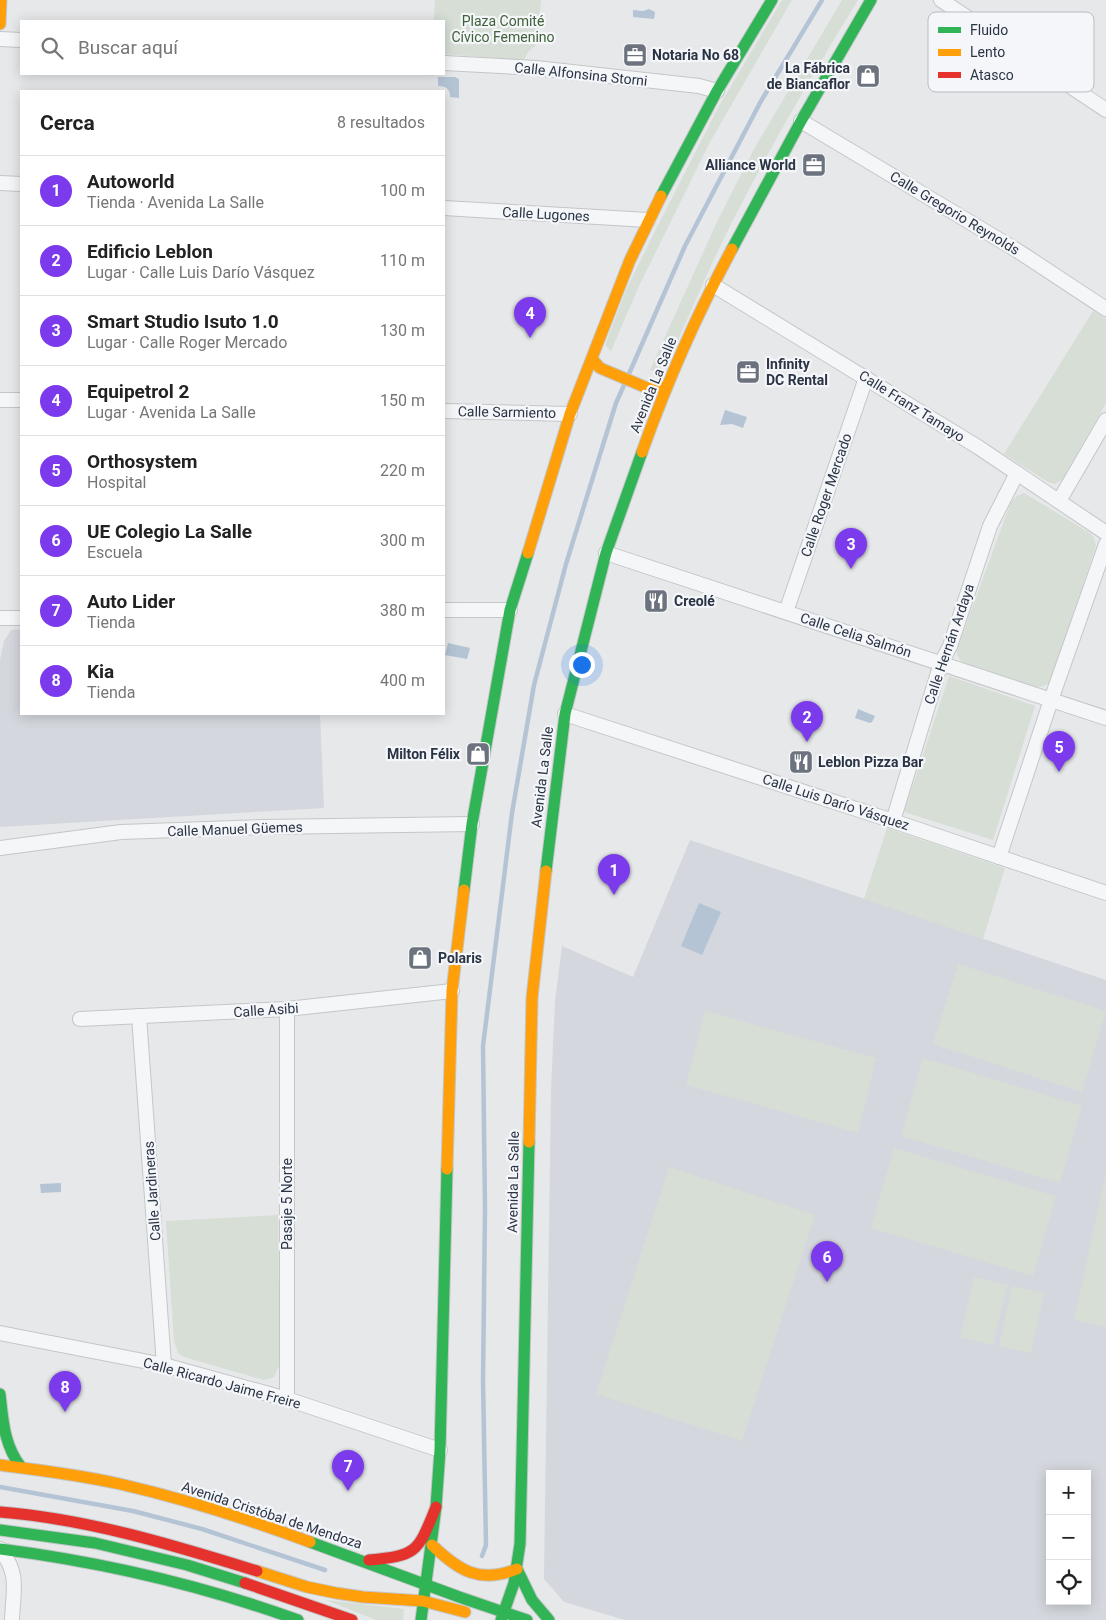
<!DOCTYPE html>
<html lang="es">
<head>
<meta charset="utf-8">
<style>
  :root { --surface:#fff; --page:#f6f6f6; --text:#222; --muted:#767676; --line:#e0e0e0; --accent:#7c3aed }
  body { margin:0; font-family:Roboto,sans-serif; background:var(--page); color:var(--text) }
  .controls { position:absolute; right:15px; bottom:15px; display:grid; overflow:hidden; border-radius:0px; box-shadow:0 2px 12px #0003 }
  .controls button { width:45px; height:45px; display:grid; place-items:center; padding:0; border:0; border-bottom:1px solid var(--line); background:var(--surface); color:var(--text); font:25px sans-serif }
  .you { position:absolute; left:581px; top:664px; width:18px; height:18px; margin:-12px; border:4px solid #fff; border-radius:50%; background:#1a73e8; box-shadow:0 0 0 8px #1a73e833 }
  .badge { display:grid; place-items:center; width:32px; height:32px; border-radius:50%; background:var(--accent); color:#fff; font-size:16px; font-weight:700 }
  .pin { position:absolute; translate:-50% -41px; filter:drop-shadow(0 1px 2px #0008) }
  .pin::after { content:''; position:absolute; top:26px; width:18px; height:15px; background:inherit; clip-path:polygon(0 0,100% 0,50% 100%) }
  .list { margin:0; padding:0; list-style:none }
  h2 { display:flex; justify-content:space-between; align-items:center; height:65px; margin:0; padding:0 20px; font-size:21px }
  h2 small { font-size:16px; font-weight:400; color:var(--muted) }
  .list li { display:grid; grid-template-columns:32px 1fr auto; gap:15px; align-items:center; box-sizing:border-box; height:70px; padding:0 20px; border-top:1px solid var(--line) }
  .list b { display:block; font-size:19px; white-space:nowrap }
  .list p { margin:0; font-size:16px; white-space:nowrap; color:var(--muted) }
  .list em { font-size:16px; font-style:normal; color:var(--muted) }
  .icon { flex:none; width:28px; height:28px; fill:none; stroke:currentColor; stroke-width:2; stroke-linecap:round; stroke-linejoin:round }
  .map { position:relative; flex:none; width:1106px; height:1620px; overflow:hidden }
  .search { position:absolute; background:var(--surface); box-shadow:0 2px 12px #0003; left:20px; top:20px; width:425px; height:55px; display:flex; align-items:center; gap:12px; box-sizing:border-box; padding:0 18px; border-radius:0px; color:var(--muted); font-size:19px }
  .panel { position:absolute; background:var(--surface); box-shadow:0 2px 12px #0003; left:20px; top:90px; width:425px; height:625px; border-radius:0px }
  .map>svg:first-child { display:block }
  .built { fill:#d4d7dd; fill-rule:evenodd }
  .green { fill:#d6ded6 }
  .water { fill:#b4c4d5 }
  .lines { fill:none; stroke-linecap:round; stroke-linejoin:round }
  .stream { stroke:#b4c4d5; stroke-width:4.5 }
  .street-casing { stroke:#c4c6c8; stroke-width:16 }
  .fast-casing { stroke:#c4c6c8; stroke-width:13 }
  .slow-casing { stroke:#c4c6c8; stroke-width:13 }
  .jam-casing { stroke:#c4c6c8; stroke-width:13 }
  .street { stroke:#f5f6f7; stroke-width:14 }
  .fast { stroke:#30b455; stroke-width:11 }
  .slow { stroke:#ff9f0a; stroke-width:11 }
  .jam { stroke:#e5322d; stroke-width:11 }
  .labels { text-anchor:middle; dominant-baseline:central; stroke-width:4.5; stroke-linejoin:round; paint-order:stroke }
  .park-label { font-size:14px; fill:#3f6138; stroke:#f4f6f9 }
  .poi-label { font-size:14px; font-weight:bold; fill:#2b3445; stroke:#f4f6f9; text-anchor:start }
  .street-label { font-size:14px; fill:#2b3445; stroke:#f4f6f9 }
  .key { fill:#f4f6f9; stroke:#b8bcc3; stroke-width:1 }
  .key-label { font-size:14px; fill:#2b3445 }
</style>
</head>
<body>
<div class="map">
<svg width="1106" height="1620" viewBox="0 0 1106 1620">
  <rect width="100%" height="100%" fill="#e6e8ea"/>
  <!-- built -->
  <g class="built">
    <path d="M21,629V714H320L324,808L0,827V660L4,641L11,630Z"/>
    <path d="M690,840L1106,980V1620H625L564,1602L544,1579L551,1090L555,1001L562,946L633,977ZM1050,1474H1087V1601H1050Z"/>
  </g>
  <!-- green -->
  <g class="green">
    <path d="M435,0H541L537,44L528,52L524,60L444,54V21H434Z"/>
    <path d="M782,0H792L710,142L639,286L611,351L605,345L627,288L655,231L719,106Z"/>
    <path d="M842,0H858C813,73 770,147 731,224C708,270 688,318 667,365L658,372L650,370L716,224L754,149Z"/>
    <path d="M1093,311L1106,319V403L1062,480L1055,484L1048,482L1004,454Z"/>
    <path d="M1024,493L1090,533L1094,538L1096,546L1049,684L1037,688L963,664L957,655V649L1011,502L1017,496Z"/>
    <path d="M949,676L1035,706L993,840L904,812Z"/>
    <path d="M887,828L1005,868L983,939L864,899Z"/>
    <path d="M958,964L1106,1011L1082,1092L933,1044Z"/>
    <path d="M705,1011L876,1058L858,1133L686,1085Z"/>
    <path d="M923,1058L1082,1106L1060,1183L901,1136Z"/>
    <path d="M894,1148L1056,1196L1033,1276L871,1228Z"/>
    <path d="M669,1167L815,1215L742,1441L596,1394Z"/>
    <path d="M1106,1172V1327L1074,1320Z"/>
    <path d="M278,1215L280,1364L274,1377L264,1380L184,1357L178,1353L174,1341L166,1221Z"/>
    <path d="M974,1277L1008,1285L993,1345L960,1337Z"/>
    <path d="M1012,1286L1044,1293L1031,1353L999,1346Z"/>
    <path d="M326,1600L404,1609L403,1620H376Z"/>
  </g>
  <!-- water -->
  <g class="water">
    <path d="M649,9L655,12L654,19L633,17V10L643,11Z"/>
    <path d="M438,77H455L459,79V98L450,97C451,89 445,86 438,86Z"/>
    <path d="M725,410L747,417L743,428L732,424L720,425Z"/>
    <path d="M448,643L470,648L467,659L445,655Z"/>
    <path d="M858,709L875,716L872,722L870,723L855,718Z"/>
    <path d="M699,903L721,912L702,955L681,946Z"/>
    <path d="M61,1183V1192L41,1193L40,1184Z"/>
  </g>
  <g class="lines">
    <!-- stream -->
    <g class="stream">
      <path d="M628,376L685,246L761,101L822,0"/>
      <path d="M0,1487L133,1511L202,1529L325,1570"/>
      <path d="M482,1556L486,1545L483,1381L485,1209L483,1046L512,813L534,685L566,564L616,403L625,383"/>
    </g>
    <defs>
      <g id="street">
        <path d="M941,0L1106,110"/>
        <path d="M0,39L21,40"/>
        <path d="M444,63L536,68L699,86L717,91"/>
        <path d="M801,121L1018,251L1106,309"/>
        <path d="M0,183L21,184"/>
        <path d="M444,208L648,220"/>
        <path d="M713,285L978,447L1106,533"/>
        <path d="M0,400H21"/>
        <path d="M444,411L570,414"/>
        <path d="M1059,501L1106,420"/>
        <path d="M606,553L1106,718"/>
        <path d="M444,610H510"/>
        <path d="M786,612L866,378"/>
        <path d="M0,618H21"/>
        <path d="M565,714L893,821L1106,893"/>
        <path d="M893,821L941,663L950,646L990,526L1017,473"/>
        <path d="M0,848L121,832L264,827L472,824"/>
        <path d="M999,857L1051,700L1106,544"/>
        <path d="M287,1009V1399"/>
        <path d="M139,1016L164,1365"/>
        <path d="M80,1019L287,1009L452,991"/>
        <path d="M0,1333L164,1365L287,1399L440,1450"/>
        <path d="M0,1549C20,1574 13,1590 12,1620"/>
      </g>
      <g id="fast">
        <path d="M661,196L717,91L772,0"/>
        <path d="M732,249L801,121L871,0"/>
        <path d="M546,871L565,714L606,553L642,452"/>
        <path d="M464,890L472,824L510,610L528,553"/>
        <path d="M0,1394C3,1421 4,1445 21,1467"/>
        <path d="M0,1530L95,1543L187,1565L245,1583"/>
        <path d="M310,1542L462,1598L527,1620"/>
        <path d="M0,1549C102,1562 201,1585 298,1620"/>
        <path d="M517,1569L532,1600L549,1620"/>
        <path d="M421,1620L436,1507L440,1450L447,1169"/>
        <path d="M501,1620L514,1583L520,1544L529,1142"/>
      </g>
      <g id="slow">
        <path d="M0,24L1,0"/>
        <path d="M592,359L600,368L645,387L655,389L667,386"/>
        <path d="M642,452C667,382 697,314 732,249"/>
        <path d="M528,553L570,414L630,260L661,196"/>
        <path d="M529,1142L532,998L546,871"/>
        <path d="M447,1169L452,991L464,890"/>
        <path d="M0,1465C40,1470 81,1475 120,1484C185,1499 248,1519 310,1542"/>
        <path d="M432,1545C459,1571 480,1584 517,1569"/>
        <path d="M257,1571L307,1587L336,1593L363,1597L423,1601L465,1612"/>
      </g>
      <g id="jam">
        <path d="M0,1512C88,1519 173,1545 257,1571"/>
        <path d="M369,1560C418,1556 418,1551 436,1507"/>
        <path d="M245,1583L352,1620"/>
      </g>
    </defs>
    <!-- street casing -->
    <use href="#street" class="street-casing"/>
    <!-- fast casing -->
    <use href="#fast" class="fast-casing"/>
    <!-- slow casing -->
    <use href="#slow" class="slow-casing"/>
    <!-- jam casing -->
    <use href="#jam" class="jam-casing"/>
    <!-- street -->
    <use href="#street" class="street"/>
    <!-- fast -->
    <use href="#fast" class="fast"/>
    <!-- slow -->
    <use href="#slow" class="slow"/>
    <!-- jam -->
    <use href="#jam" class="jam"/>
  </g>
  <!-- icons -->
  <defs>
    <symbol id="office-square" viewBox="-11 -11 22 22"><rect x="-9" y="-9" width="18" height="18" rx="4" fill="#6c737f" stroke="#f4f6f9"/><path d="M-6-3h4V-5.5h4V-3h4V5H-6ZM-1-4.5V-3h2v-1.5ZM-6 0V1H6V0Z" fill="#fff"/></symbol>
    <symbol id="shop-square" viewBox="-11 -11 22 22"><rect x="-9" y="-9" width="18" height="18" rx="4" fill="#6c737f" stroke="#f4f6f9"/><path d="M-5-2.5h2.3a2.7 3.5 0 0 1 5.4 0H5L5.5 6h-11ZM-1.5-2.5h3a1.5 2.3 0 0 0-3 0Z" fill="#fff"/></symbol>
    <symbol id="restaurant-square" viewBox="-11 -11 22 22"><rect x="-9" y="-9" width="18" height="18" rx="4" fill="#6c737f" stroke="#f4f6f9"/><path d="M-5-6h1v4h1v-4h1v4h1v-4h1v5L-1.5 .5V6h-2V.5L-5-1ZM5-6V6H3V1.5H1.5Q1.5-4 5-6Z" fill="#fff"/></symbol>
  </defs>
  <g fill-rule="evenodd">
    <use href="#office-square" x="621" y="41" width="28" height="28"/>
    <use href="#shop-square" x="854" y="62" width="28" height="28"/>
    <use href="#office-square" x="800" y="151" width="28" height="28"/>
    <use href="#office-square" x="734" y="358" width="28" height="28"/>
    <use href="#restaurant-square" x="642" y="587" width="28" height="28"/>
    <use href="#shop-square" x="464" y="740" width="28" height="28"/>
    <use href="#restaurant-square" x="787" y="748" width="28" height="28"/>
    <use href="#shop-square" x="406" y="944" width="28" height="28"/>
  </g>
  <g class="labels">
    <!-- park labels -->
    <g class="park-label">
      <text x="503" y="21">Plaza Comité<tspan x="503" dy="16">Cívico Femenino</tspan></text>
    </g>
    <!-- poi labels -->
    <g class="poi-label">
      <text x="652" y="55">Notaria No 68</text>
      <text x="850" y="68" text-anchor="end">La Fábrica<tspan x="850" dy="16">de Biancaflor</tspan></text>
      <text x="796" y="165" text-anchor="end">Alliance World</text>
      <text x="766" y="364">Infinity<tspan x="766" dy="16">DC Rental</tspan></text>
      <text x="674" y="601">Creolé</text>
      <text x="460" y="754" text-anchor="end">Milton Félix</text>
      <text x="818" y="762">Leblon Pizza Bar</text>
      <text x="438" y="958">Polaris</text>
    </g>
    <!-- street labels -->
    <g class="street-label">
      <text transform="translate(581 74) rotate(6)">Calle Alfonsina Storni</text>
      <text transform="translate(955 213) rotate(31)">Calle Gregorio Reynolds</text>
      <text transform="translate(546 214) rotate(3)">Calle Lugones</text>
      <text transform="translate(653 385) rotate(-68)">Avenida La Salle</text>
      <text transform="translate(912 406) rotate(32)">Calle Franz Tamayo</text>
      <text transform="translate(507 412) rotate(1)">Calle Sarmiento</text>
      <text transform="translate(826 495) rotate(-71)">Calle Roger Mercado</text>
      <text transform="translate(856 635) rotate(18)">Calle Celia Salmón</text>
      <text transform="translate(949 644) rotate(-71)">Calle Hernán Ardaya</text>
      <text transform="translate(542 777) rotate(-83)">Avenida La Salle</text>
      <text transform="translate(836 802) rotate(18)">Calle Luis Darío Vásquez</text>
      <text transform="translate(235 829) rotate(-2)">Calle Manuel Güemes</text>
      <text transform="translate(266 1010) rotate(-4)">Calle Asibi</text>
      <text transform="translate(513 1182) rotate(-89)">Avenida La Salle</text>
      <text transform="translate(152 1191) rotate(-94)">Calle Jardineras</text>
      <text transform="translate(287 1204) rotate(-90)">Pasaje 5 Norte</text>
      <text transform="translate(222 1383) rotate(15)">Calle Ricardo Jaime Freire</text>
      <text transform="translate(272 1515) rotate(18)">Avenida Cristóbal de Mendoza</text>
    </g>
  </g>
  <!-- legend -->
  <rect x="928" y="12" width="166" height="80" rx="8" class="key"/>
  <rect x="938" y="27" width="23" height="6" fill="#30b455"/>
  <rect x="938" y="49" width="23" height="7" fill="#ff9f0a"/>
  <rect x="938" y="72" width="23" height="6" fill="#e5322d"/>
  <g class="key-label">
    <text x="970" y="35">Fluido</text>
    <text x="970" y="57">Lento</text>
    <text x="970" y="80">Atasco</text>
  </g>
</svg>
<div class="controls">
<button>+</button>
<button>−</button>
<button><svg class="icon" aria-label="locate" viewBox="0 0 24 24"><circle cx="12" cy="12" r="6"/><path d="M12 2v4M12 18v4M2 12h4M18 12h4"/></svg></button>
</div>
<div class="you"></div>
<div class="pin badge" style="left:614px;top:895px">1</div>
<div class="pin badge" style="left:807px;top:742px">2</div>
<div class="pin badge" style="left:851px;top:569px">3</div>
<div class="pin badge" style="left:530px;top:338px">4</div>
<div class="pin badge" style="left:1059px;top:772px">5</div>
<div class="pin badge" style="left:827px;top:1282px">6</div>
<div class="pin badge" style="left:348px;top:1491px">7</div>
<div class="pin badge" style="left:65px;top:1412px">8</div>
<div class="search"><svg class="icon" aria-label="search" viewBox="0 0 24 24"><circle cx="10" cy="10" r="6"/><path d="M15 15l6 6"/></svg>Buscar aquí</div>
<section class="panel">
<h2>Cerca<small>8 resultados</small></h2>
<ul class="list">
<li><span class="badge">1</span><div><b>Autoworld</b><p>Tienda · Avenida La Salle</p></div><em>100 m</em></li>
<li><span class="badge">2</span><div><b>Edificio Leblon</b><p>Lugar · Calle Luis Darío Vásquez</p></div><em>110 m</em></li>
<li><span class="badge">3</span><div><b>Smart Studio Isuto 1.0</b><p>Lugar · Calle Roger Mercado</p></div><em>130 m</em></li>
<li><span class="badge">4</span><div><b>Equipetrol 2</b><p>Lugar · Avenida La Salle</p></div><em>150 m</em></li>
<li><span class="badge">5</span><div><b>Orthosystem</b><p>Hospital</p></div><em>220 m</em></li>
<li><span class="badge">6</span><div><b>UE Colegio La Salle</b><p>Escuela</p></div><em>300 m</em></li>
<li><span class="badge">7</span><div><b>Auto Lider</b><p>Tienda</p></div><em>380 m</em></li>
<li><span class="badge">8</span><div><b>Kia</b><p>Tienda</p></div><em>400 m</em></li>
</ul>
</section>
</div>
</body>
</html>
